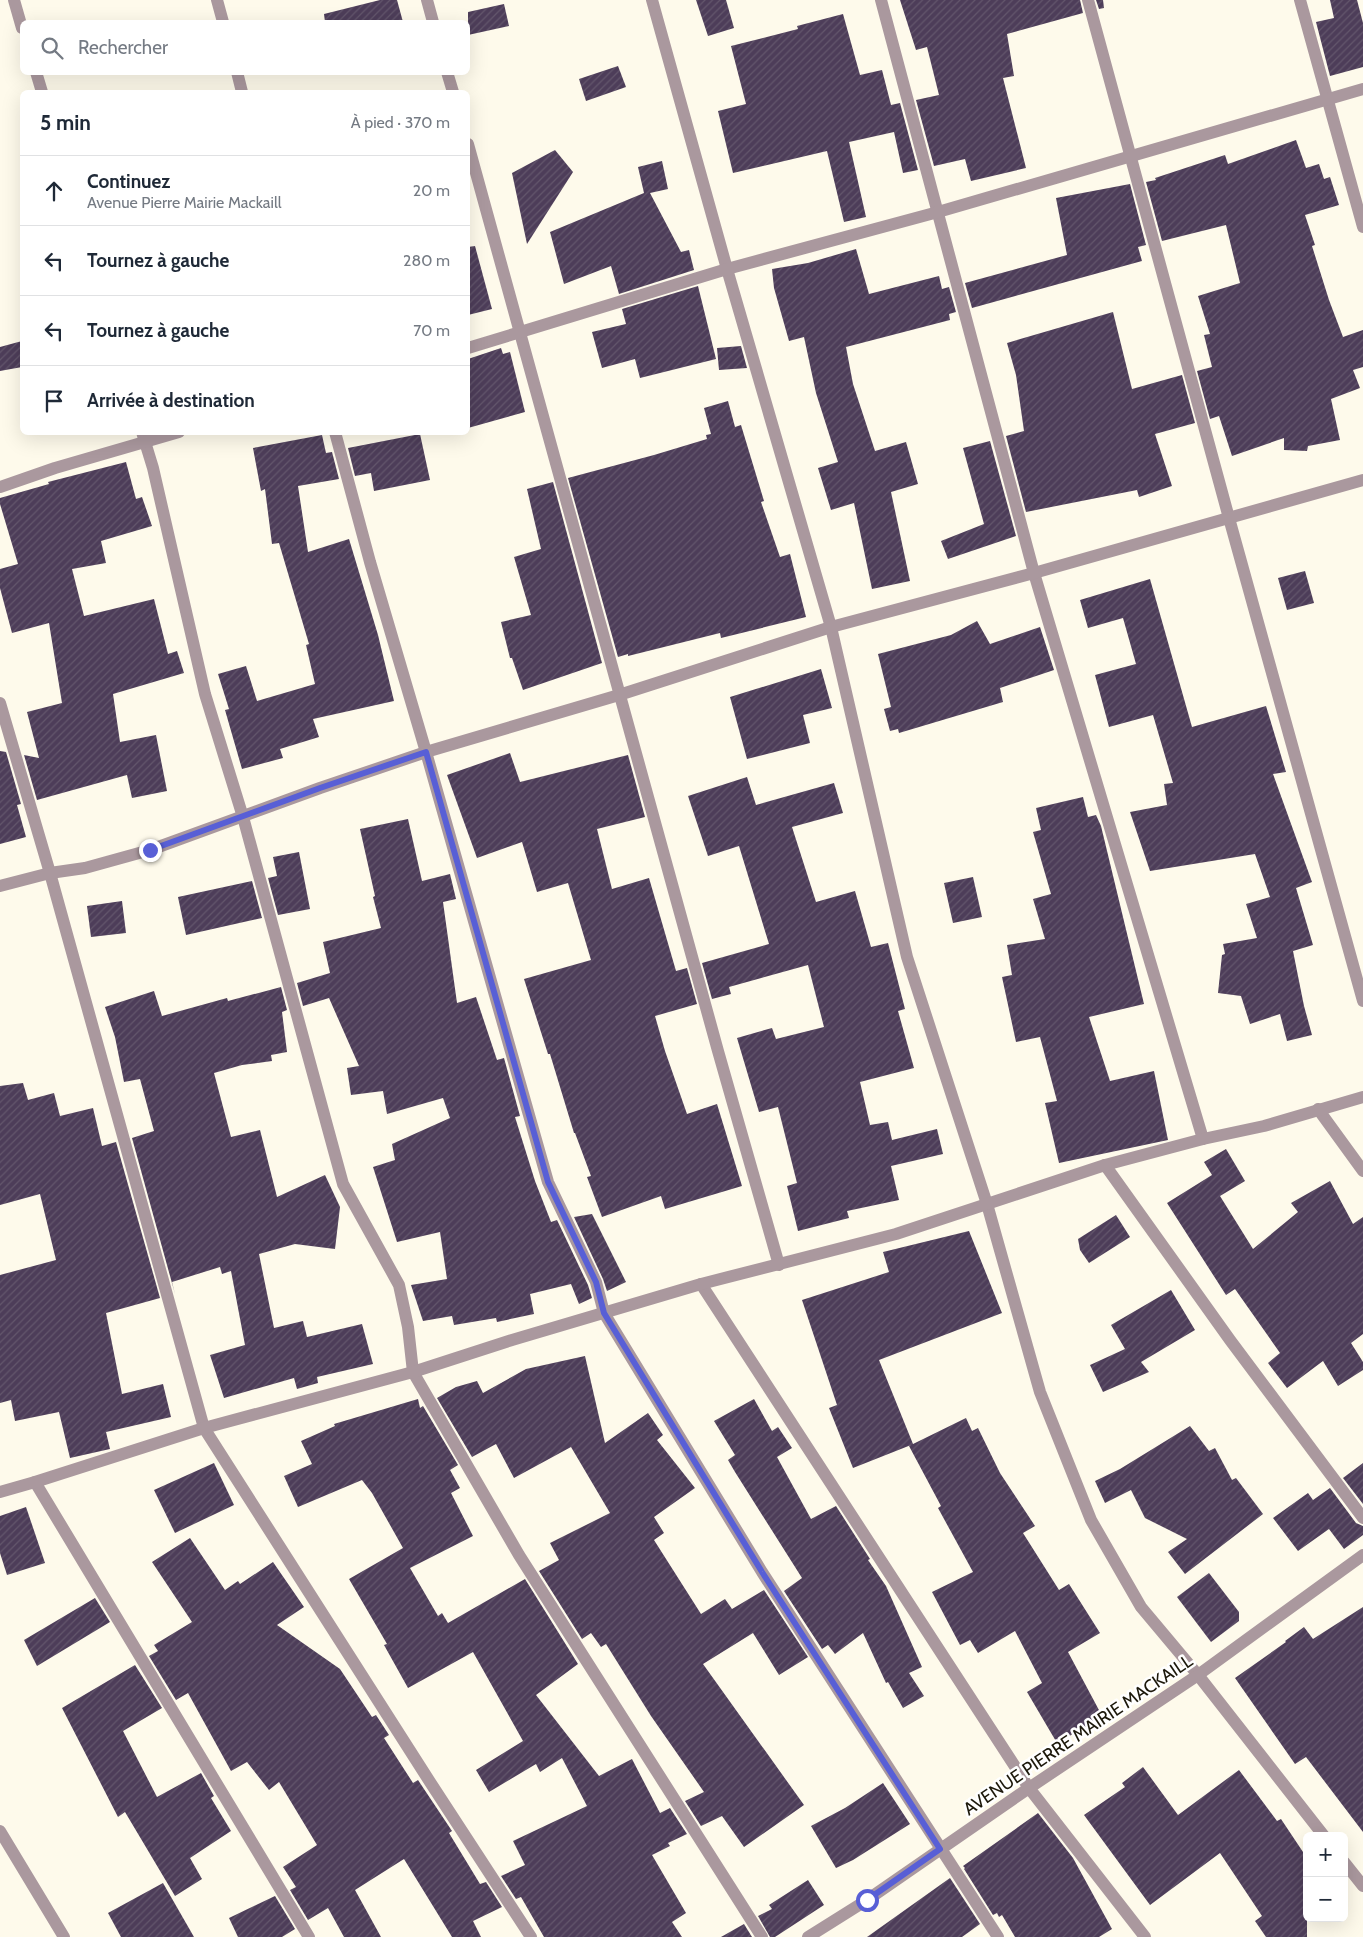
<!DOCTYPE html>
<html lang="fr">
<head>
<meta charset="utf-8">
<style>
  :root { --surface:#fff; --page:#f6f6f7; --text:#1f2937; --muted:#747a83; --line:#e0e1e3 }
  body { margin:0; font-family:Cabin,sans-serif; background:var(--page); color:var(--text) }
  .controls { position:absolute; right:15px; bottom:15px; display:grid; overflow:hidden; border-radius:8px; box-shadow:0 5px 20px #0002 }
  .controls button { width:45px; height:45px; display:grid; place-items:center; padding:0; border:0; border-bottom:1px solid var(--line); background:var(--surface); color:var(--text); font:25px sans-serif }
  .stop { position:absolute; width:15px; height:15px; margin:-11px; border:4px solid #585fd6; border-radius:50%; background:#fff }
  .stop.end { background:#585fd6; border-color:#fff; box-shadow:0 1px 5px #0008 }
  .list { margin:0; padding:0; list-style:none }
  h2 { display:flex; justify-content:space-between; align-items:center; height:65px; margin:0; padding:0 20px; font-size:21px }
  h2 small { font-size:16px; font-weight:400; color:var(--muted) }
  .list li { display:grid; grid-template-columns:32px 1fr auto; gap:15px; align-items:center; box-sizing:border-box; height:70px; padding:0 20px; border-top:1px solid var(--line) }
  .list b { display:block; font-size:19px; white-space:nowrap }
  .list p { margin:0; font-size:16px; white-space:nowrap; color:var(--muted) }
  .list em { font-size:16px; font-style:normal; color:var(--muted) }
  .icon { flex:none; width:28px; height:28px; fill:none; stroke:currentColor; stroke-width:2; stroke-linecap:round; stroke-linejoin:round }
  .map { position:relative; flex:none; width:1363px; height:1937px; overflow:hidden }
  .search { position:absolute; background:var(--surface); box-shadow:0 5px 20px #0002; left:20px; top:20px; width:450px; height:55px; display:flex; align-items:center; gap:12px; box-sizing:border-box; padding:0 18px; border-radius:8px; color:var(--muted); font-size:19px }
  .panel { position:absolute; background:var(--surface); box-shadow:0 5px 20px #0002; left:20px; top:90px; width:450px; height:345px; border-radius:8px }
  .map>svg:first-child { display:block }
  .building { fill:url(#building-hatch) }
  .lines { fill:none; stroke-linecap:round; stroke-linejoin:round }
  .minor { stroke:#aa989e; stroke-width:12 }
  .route { stroke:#585fd6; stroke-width:6 }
  .labels { text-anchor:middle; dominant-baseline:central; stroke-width:5; stroke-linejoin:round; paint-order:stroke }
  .street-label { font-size:18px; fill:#1c180a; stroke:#fff }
</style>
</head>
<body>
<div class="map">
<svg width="1363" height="1937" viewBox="0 0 1363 1937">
  <defs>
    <pattern id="building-hatch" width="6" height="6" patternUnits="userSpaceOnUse" patternTransform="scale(1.25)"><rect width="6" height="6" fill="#4d3d59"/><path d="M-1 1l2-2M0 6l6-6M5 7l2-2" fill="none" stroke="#63566c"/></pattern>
  </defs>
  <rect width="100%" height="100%" fill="#fefaeb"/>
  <!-- building -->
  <g class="building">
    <path d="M380,0H397L403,22H325L324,14Z"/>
    <path d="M696,0H726L734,28L708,36Z"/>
    <path d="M900,0H1080L1083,13L1007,34L1014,76L1003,78L1026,168L971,181L965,159L934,166L916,100L939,95L927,47L916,50Z"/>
    <path d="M1096,0H1103L1104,8L1099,9Z"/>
    <path d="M1330,0H1357L1363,23V67L1330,76L1316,22L1334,18Z"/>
    <path d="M504,4L509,26L468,35V12Z"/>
    <path d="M843,14L860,75L882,70L891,105L900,103L918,170L903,173L894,132L849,142L866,217L844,222L827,151L733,173L718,111L746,104L731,46L798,29L797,26Z"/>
    <path d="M618,66L626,87L586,101L579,79Z"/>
    <path d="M1296,140L1306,168L1319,164L1324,179L1330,177L1339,205L1305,215L1315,245L1312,246L1329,300L1343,337L1363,330V367L1353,370L1360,388L1331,399L1340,440L1308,446L1307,451L1284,450V438L1232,456L1219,416L1210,419L1197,371L1212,367L1204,335L1210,334L1198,296L1240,283L1226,225L1162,241L1146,182L1156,180L1155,178L1225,155L1228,164Z"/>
    <path d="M555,150L573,172L527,244L512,173Z"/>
    <path d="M662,161L668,189L650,193L681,252L689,250L694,270L619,294L611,266L564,284L550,232L644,193L638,167Z"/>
    <path d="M1130,184L1146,245L1138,247L1142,261L972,308L965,283L1067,255L1056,198Z"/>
    <path d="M475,246L492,309L468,315V247Z"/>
    <path d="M856,249L869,294L939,276L942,289L949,287L956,312L949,314L950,320L846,347L853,384L875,451L906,442L918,484L891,492L910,581L872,589L854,503L831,510L818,468L838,462L816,393L804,337L789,341L774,288L772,269L808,263Z"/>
    <path d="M698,286L716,359L640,378L635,359L602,368L592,332L626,324L622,309Z"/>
    <path d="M1113,312L1132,389L1182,375L1195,423L1155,434L1172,486L1139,497L1137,490L1026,512L1006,436L1024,431L1016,375L1007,343Z"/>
    <path d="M22,341V367L0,371V347Z"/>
    <path d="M741,346L747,368L719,370L717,348Z"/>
    <path d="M501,348L503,354L510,352L525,412L468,428V359Z"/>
    <path d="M728,401L735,427L741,425L764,501L761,502L780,557L790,554L806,617L721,638L720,633L628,656V654L618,657L568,478L654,455L707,439L706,435L711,434L704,408Z"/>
    <path d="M420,434L430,480L374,491L371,473L355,476L348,448Z"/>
    <path d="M322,435L326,453L332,452L339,479L298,486L308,552L349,539L378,635L394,701L313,719L319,737L280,749L283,758L242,769L225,710L229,709L218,674L246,666L257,701L315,684L306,645L309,644L279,543L272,544L265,489L261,491L253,448Z"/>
    <path d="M990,441L1016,536L948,559L941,541L984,524L963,448Z"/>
    <path d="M126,462L136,499L142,497L152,526L101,541L106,563L72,569L84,616L154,599L168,654L177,651L184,673L113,694L120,742L156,735L167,791L132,798L127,775L37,800L24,755L39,758L27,712L62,703L49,623L12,633L0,588V569L18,564L0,504V498L49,484L48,482Z"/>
    <path d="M553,482L602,663L523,690L512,658H510L501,622L531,615L514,557L541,549L527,489Z"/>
    <path d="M1305,571L1314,603L1287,610L1278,578Z"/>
    <path d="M1150,579L1192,727L1266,706L1286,772L1273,774L1312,882L1296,888L1313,945L1293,951L1304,1006L1312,1035L1287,1041L1280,1014L1250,1024L1241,996L1218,993L1222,955L1225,954L1223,944L1257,938L1246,904L1270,897L1255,854L1150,871L1130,812L1167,805L1164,784L1173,783L1153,715L1109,727L1095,675L1136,664L1123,618L1088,628L1080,600Z"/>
    <path d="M977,621L990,644L1040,627L1054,670L1000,688L1003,702L899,733L898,729L890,731L884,709L891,707L878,654L951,635Z"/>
    <path d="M821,669L832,708L803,715L810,743L747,759L730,697Z"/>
    <path d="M0,751L6,752L21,804L17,805L26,837L0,844Z"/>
    <path d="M510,753L520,782L628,755L645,817L597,829L612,889L649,878L676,971L687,968L697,1004L655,1016L665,1051L687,1114L717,1104L742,1186L665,1209L661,1196L602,1217L587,1177L591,1176L575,1133H574L550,1054H548L524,979L591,960L568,883L537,892L522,842L477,858L447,775Z"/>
    <path d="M747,777L756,805L834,783L843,813L792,827L816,902L855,891L871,947L888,943L905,1009L898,1011L914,1068L860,1082L870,1125L888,1122L892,1140L937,1129L943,1154L891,1166L899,1200L847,1211L849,1218L798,1231L787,1186L797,1183L778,1107L759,1112L737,1038L772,1028L776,1039L824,1027L808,965L729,987L731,994L712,999L702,963L769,944L739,846L708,856L688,796Z"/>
    <path d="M1083,797L1088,817L1096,815L1101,826L1144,1004L1089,1017L1110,1081L1154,1071L1168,1140L1059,1163L1045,1103L1057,1101L1040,1037L1016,1042L1002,977L1012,975L1007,945L1045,939L1033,899L1051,894L1033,832L1041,830L1036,808Z"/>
    <path d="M408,819L422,881L450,874L456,899L443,902L457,1003L476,997L497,1060L504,1058L520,1116L515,1117L535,1181L551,1222L557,1220L588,1285L592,1298L579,1304L571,1284L530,1294L534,1314L497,1322L496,1318L454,1325L452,1316L423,1321L411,1285L447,1279L440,1232L397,1242L373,1167L395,1160L392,1144L450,1118L443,1098L387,1114L383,1091L351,1095L347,1068L359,1066L329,998L303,1006L297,983L330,973L323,942L381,928L373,897L375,896L360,829Z"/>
    <path d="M299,852L310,909L278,915L268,878L277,876L273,857Z"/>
    <path d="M973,877L982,917L953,923L944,883Z"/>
    <path d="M252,881L262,918L186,935L178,897Z"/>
    <path d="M122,901L126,933L91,937L87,906Z"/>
    <path d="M281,987L287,1010L282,1012L287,1052L271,1055L272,1061L242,1065L214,1073L231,1137L260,1130L277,1197L325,1175L340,1207L335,1249L295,1244L259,1254L274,1328L303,1321L307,1337L362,1324L373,1364L317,1377L318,1383L297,1389L294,1378L224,1398L210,1355L245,1345L231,1271L222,1274L220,1267L172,1282L175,1294L132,1138L154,1131L140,1079L124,1082L115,1037L105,1007L154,991L162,1016L227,998L228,1001Z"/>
    <path d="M23,1083L28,1100L54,1093L60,1116L93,1108L102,1146L116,1142L160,1298L106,1313L122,1394L163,1384L171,1417L106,1432L110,1449L70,1458L59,1412L15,1421L11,1400L0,1403V1275L56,1260L40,1194L0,1205V1086Z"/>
    <path d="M1226,1149L1245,1181L1220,1196L1253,1249L1298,1212L1291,1203L1330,1181L1353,1224L1363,1217V1334L1351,1343L1363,1362V1370L1338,1386L1323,1361L1287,1388L1268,1363L1280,1353L1235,1289L1226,1295L1167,1203L1212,1175L1204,1162Z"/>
    <path d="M592,1214L626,1282L607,1291L603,1279L574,1217Z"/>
    <path d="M1116,1215L1130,1237L1089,1263L1080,1250L1078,1239Z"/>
    <path d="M969,1231L1002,1313L879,1360L913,1444L966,1418L972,1431L978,1428L1000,1473L1035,1526L1023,1533L1059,1590L1069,1584L1100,1633L1068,1652L1100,1712L1098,1713L1101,1718L1057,1743L1027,1692L1042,1683L1015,1631L978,1653L970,1640L960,1645L932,1592L973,1572L938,1508L941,1506L909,1446L911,1445L853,1468L829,1408L837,1405L802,1300L889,1272L883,1252Z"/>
    <path d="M1171,1290L1195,1330L1141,1362L1149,1372L1103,1392L1090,1365L1125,1349L1111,1325Z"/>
    <path d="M585,1356L605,1443L648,1413L663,1435L657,1440L695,1488L654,1517L664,1533L654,1540L701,1614L725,1599L732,1609L764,1590L808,1657L779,1675L753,1633L703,1664L804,1805L744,1847L722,1816L701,1826L685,1801L704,1792L651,1716L606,1644L601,1647L591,1633L582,1639L539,1571L559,1560L550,1543L610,1513L571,1447L514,1478L496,1444L472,1457L437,1398L456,1387L477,1381L483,1393L526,1369Z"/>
    <path d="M418,1399L420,1408L423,1406L458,1465L450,1470L460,1488L451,1493L473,1536L410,1568L438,1616L442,1613L448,1623L525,1579L578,1664L536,1695L599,1776L632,1759L660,1813L670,1808L687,1834L668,1843L670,1846L652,1855L686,1913L672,1922L682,1937H544L521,1897L516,1899L501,1876L525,1865L513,1841L587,1806L562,1758L540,1772L536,1764L489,1792L476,1770L523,1741L473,1652L408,1688L384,1645L387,1644L349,1579L403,1548L372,1493L362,1480L298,1507L284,1476L312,1464L301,1441L335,1426L334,1424Z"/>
    <path d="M754,1399L772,1431L778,1427L792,1448L777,1457L811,1519L836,1506L870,1559L868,1560L886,1586L922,1667L909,1673L924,1696L903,1708L888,1682L886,1683L863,1633L835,1654L828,1645L822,1649L784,1591L802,1578L735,1472L728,1460L735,1455L714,1421Z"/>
    <path d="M1190,1426L1209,1451L1215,1448L1232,1480L1236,1478L1263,1514L1185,1574L1168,1552L1187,1539L1145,1518L1131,1490L1105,1503L1095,1481L1120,1469Z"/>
    <path d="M214,1463L234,1505L175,1533L154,1490Z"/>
    <path d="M1363,1463V1504L1343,1478Z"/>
    <path d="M1330,1488L1356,1523L1363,1526V1535L1344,1549L1329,1529L1298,1551L1273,1518L1308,1493L1313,1500Z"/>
    <path d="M26,1507L45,1563L7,1575L0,1553V1516Z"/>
    <path d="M190,1538L225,1590L238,1581L240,1584L273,1562L304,1607L277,1625L340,1669L372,1717L376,1715L389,1735L384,1738L413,1783L418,1780L452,1831L449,1833L480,1884L486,1882L502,1907L473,1921L481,1937H452L404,1859L355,1890L381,1937H344L328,1908L308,1920L290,1890L296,1887L283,1867L317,1845L279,1782L269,1790L247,1762L231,1771L188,1693L176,1700L149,1656L158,1651L154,1645L192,1622L152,1562Z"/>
    <path d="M1209,1573L1239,1612V1621L1211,1642L1177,1597Z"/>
    <path d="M95,1598L110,1622L37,1666L24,1640Z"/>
    <path d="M1363,1607V1832L1306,1757L1295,1764L1235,1678L1286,1642L1285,1641L1304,1627L1313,1639Z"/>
    <path d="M135,1665L162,1708L123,1731L157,1797L201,1773L214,1796L211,1798L231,1831L190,1858L202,1879L175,1896L125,1812L118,1817L62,1708Z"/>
    <path d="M1143,1767L1178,1815L1239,1770L1277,1821L1281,1819L1307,1858V1937H1266L1255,1921L1262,1916L1220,1853L1150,1905L1084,1815L1125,1787L1122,1783Z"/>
    <path d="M883,1783L910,1824L853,1860L836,1868L811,1826L845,1808Z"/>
    <path d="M1038,1813L1073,1858L1112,1929L1099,1937H1015L1002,1915L999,1917L997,1913L993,1915L964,1869L965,1868L963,1866Z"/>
    <path d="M950,1878L980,1924L962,1937H867Z"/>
    <path d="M808,1880L824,1905L775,1937H770L758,1916L772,1909L769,1905Z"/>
    <path d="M163,1883L194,1937H121L108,1913Z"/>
    <path d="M275,1896L295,1929L282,1937H238L229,1918Z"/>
    <path d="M744,1924L752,1937H721Z"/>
  </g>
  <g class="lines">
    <!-- minor -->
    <g class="minor">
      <path d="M14,0L22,28"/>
      <path d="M217,0L223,22"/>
      <path d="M427,0L433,22"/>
      <path d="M652,0L727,269L831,627L907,957L987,1204L1040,1392L1091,1520L1141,1607L1198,1675L1324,1836"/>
      <path d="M881,0L1034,573L1203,1139"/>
      <path d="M1088,0L1229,518L1363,1001"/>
      <path d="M1300,0L1363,227"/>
      <path d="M36,72L42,92"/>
      <path d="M237,72L242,92"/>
      <path d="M447,72L453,92"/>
      <path d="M468,144L718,1051L779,1265"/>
      <path d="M468,348L727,269L938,212L1363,89"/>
      <path d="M142,432L153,468L205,694L243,817L343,1184L399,1285L408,1327L413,1372L519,1555L762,1937"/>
      <path d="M335,432L370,562L426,752L548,1182L596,1282L604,1313L762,1572L998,1937"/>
      <path d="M0,487L55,468L179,432"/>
      <path d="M0,703L50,873L204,1428L430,1782L531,1937"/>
      <path d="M0,886L50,873L85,868L150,850L320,788L426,752L619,695L831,627L1034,573L1363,480"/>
      <path d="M1318,1109L1363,1171"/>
      <path d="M1105,1165L1230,1340L1363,1518"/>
      <path d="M701,1284L1029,1788L1145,1937"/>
      <path d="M35,1482L309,1937"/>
      <path d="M0,1492L35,1482L204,1428L413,1372L512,1340L701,1284L896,1234L1105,1165L1203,1139L1264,1126L1363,1097"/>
      <path d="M0,1831L64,1937"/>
      <path d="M1344,1862L1363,1886"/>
      <path d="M808,1937L867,1900L1029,1788L1198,1675L1363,1555"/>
    </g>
  </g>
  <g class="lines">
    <!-- route -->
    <path class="route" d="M150,850L320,788L426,752L548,1182L596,1282L604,1313L762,1572L940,1849L867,1900"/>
  </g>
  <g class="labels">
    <!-- street labels -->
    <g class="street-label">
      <text transform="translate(1078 1735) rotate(-34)">AVENUE PIERRE MAIRIE MACKAILL</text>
    </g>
  </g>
</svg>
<div class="controls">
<button>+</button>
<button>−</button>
</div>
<div class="stop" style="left:867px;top:1900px"></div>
<div class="stop end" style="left:150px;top:850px"></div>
<div class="search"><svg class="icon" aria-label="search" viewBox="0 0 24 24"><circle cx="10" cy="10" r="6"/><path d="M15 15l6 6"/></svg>Rechercher</div>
<section class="panel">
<h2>5 min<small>À pied · 370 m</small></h2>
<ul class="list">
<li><svg class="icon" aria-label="ahead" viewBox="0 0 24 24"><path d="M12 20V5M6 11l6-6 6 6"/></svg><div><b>Continuez</b><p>Avenue Pierre Mairie Mackaill</p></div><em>20 m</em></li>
<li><svg class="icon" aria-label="left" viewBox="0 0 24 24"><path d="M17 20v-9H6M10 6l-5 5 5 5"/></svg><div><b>Tournez à gauche</b></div><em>280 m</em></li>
<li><svg class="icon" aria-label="left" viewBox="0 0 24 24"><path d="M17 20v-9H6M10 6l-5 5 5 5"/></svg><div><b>Tournez à gauche</b></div><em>70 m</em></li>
<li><svg class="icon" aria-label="arrive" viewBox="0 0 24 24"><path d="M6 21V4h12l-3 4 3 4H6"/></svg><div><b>Arrivée à destination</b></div></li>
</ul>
</section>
</div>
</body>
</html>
